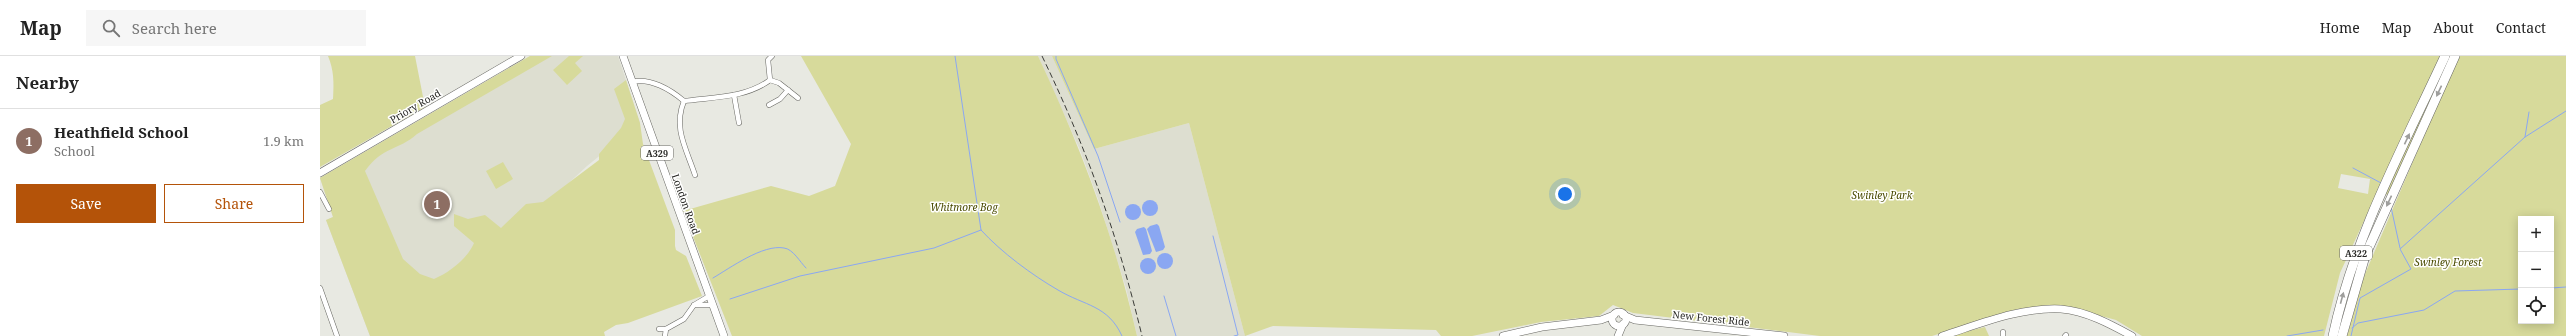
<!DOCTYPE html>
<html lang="en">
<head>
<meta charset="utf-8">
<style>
  :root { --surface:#fff; --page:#f6f6f6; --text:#222; --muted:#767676; --line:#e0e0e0; --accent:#b45309 }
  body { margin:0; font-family:"Noto Serif",serif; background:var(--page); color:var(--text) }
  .controls { position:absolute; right:12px; bottom:12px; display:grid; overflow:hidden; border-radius:0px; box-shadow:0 2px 10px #0003 }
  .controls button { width:36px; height:36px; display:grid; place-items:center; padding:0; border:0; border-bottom:1px solid var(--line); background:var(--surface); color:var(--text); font:20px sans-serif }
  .you { position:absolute; left:1245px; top:138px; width:14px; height:14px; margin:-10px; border:3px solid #fff; border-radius:50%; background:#1a73e8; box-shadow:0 0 0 6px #1a73e833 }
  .badge { display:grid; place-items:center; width:26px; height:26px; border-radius:50%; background:var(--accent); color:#fff; font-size:13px; font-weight:700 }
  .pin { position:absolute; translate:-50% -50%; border:2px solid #fff; box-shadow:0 1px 4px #0006 }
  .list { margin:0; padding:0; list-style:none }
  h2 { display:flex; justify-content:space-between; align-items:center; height:52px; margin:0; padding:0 16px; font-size:17px }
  h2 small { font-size:13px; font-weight:400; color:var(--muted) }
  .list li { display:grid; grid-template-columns:26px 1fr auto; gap:12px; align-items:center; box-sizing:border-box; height:64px; padding:0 16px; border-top:1px solid var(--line) }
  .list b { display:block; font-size:15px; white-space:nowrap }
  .list p { margin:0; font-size:13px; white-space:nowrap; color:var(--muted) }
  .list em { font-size:13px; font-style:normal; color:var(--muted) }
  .actions { display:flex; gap:8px; padding:12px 16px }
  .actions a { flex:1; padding:9px 0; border:1px solid var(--accent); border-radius:0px; text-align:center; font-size:14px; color:var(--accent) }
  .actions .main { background:var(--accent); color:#fff }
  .icon { flex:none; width:22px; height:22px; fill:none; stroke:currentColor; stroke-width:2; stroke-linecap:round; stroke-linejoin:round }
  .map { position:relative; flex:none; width:2246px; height:280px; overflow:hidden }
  header { display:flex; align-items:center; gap:24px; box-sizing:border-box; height:56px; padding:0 20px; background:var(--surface); border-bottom:1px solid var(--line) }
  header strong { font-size:19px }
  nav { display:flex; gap:22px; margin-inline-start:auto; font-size:14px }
  .search { width:280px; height:36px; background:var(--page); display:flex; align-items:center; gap:10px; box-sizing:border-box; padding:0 14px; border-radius:0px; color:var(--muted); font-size:15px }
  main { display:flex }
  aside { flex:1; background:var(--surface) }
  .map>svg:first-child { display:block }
  .built { fill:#ddded0 }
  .green { fill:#d7da9b; fill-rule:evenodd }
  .water { fill:#8aa7f2 }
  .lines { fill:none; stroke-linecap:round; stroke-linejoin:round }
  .stream { stroke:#8aa7f2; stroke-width:1 }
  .street-casing { stroke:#666661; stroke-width:5.5 }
  .secondary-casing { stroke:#666661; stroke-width:8 }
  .primary-casing { stroke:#666661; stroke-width:8 }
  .highway-casing { stroke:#666661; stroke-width:10 }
  .street { stroke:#fff; stroke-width:4.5 }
  .secondary { stroke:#fff; stroke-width:7 }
  .primary { stroke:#fff; stroke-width:7 }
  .highway { stroke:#fff; stroke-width:9 }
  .rail { stroke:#3a3b37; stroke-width:1; stroke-dasharray:6 3; stroke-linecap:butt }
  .oneway { fill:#9e9e9c }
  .labels { text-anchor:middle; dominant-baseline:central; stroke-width:3; stroke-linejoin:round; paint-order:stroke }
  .shield { fill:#fffffe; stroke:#686865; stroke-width:1 }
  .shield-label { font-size:9px; font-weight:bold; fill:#272724 }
  .street-label { font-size:10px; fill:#272724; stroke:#fffffe }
  .park-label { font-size:10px; font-style:italic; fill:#4a4b01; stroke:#fffffe }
</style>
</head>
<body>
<header>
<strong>Map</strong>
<div class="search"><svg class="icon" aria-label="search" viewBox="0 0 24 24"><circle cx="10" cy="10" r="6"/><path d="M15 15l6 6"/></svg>Search here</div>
<nav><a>Home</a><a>Map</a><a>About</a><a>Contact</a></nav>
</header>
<main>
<aside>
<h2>Nearby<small></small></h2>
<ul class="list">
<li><span class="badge" style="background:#8d6e63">1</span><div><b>Heathfield School</b><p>School</p></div><em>1.9 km</em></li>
</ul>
<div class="actions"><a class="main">Save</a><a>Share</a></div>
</aside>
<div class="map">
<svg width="2246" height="280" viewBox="0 0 2246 280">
  <rect width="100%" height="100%" fill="#e8e9e2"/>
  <!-- built -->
  <g class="built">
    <path d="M210,0H298L320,67L267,110L84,280H50L6,164L13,161L0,122Z"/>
    <path d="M718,0H732L774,93L869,67L925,280H817L806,232L778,143L760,94Z"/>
  </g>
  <!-- green -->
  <g class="green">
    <path d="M8,0H95L105,51L0,111V49L13,43C14,27 14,14 8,0Z"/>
    <path d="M210,0H232L97,78C78,95 63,90 45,115L83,203L100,218L114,223C130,216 147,203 154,187L134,170V158L148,163L165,159L181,172L206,148L223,146L279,104V98L301,72L305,63L294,33L306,24L320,67L323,88L355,174V190L356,194L366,200L382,240L308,267L296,269L284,276L285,280H50L6,164L13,161L0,122Z"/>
    <path d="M249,0H263L255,7L262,15L247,29L233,14Z"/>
    <path d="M481,0H718C761,91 795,182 817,280H412L363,155L451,130L489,140L515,130L531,88Z"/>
    <path d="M732,0H2120L2020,217L2004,280H1822L1796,264L1744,250L1698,253L1612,280H1500L1313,257L1293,249L1279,260L1221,266L1152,280H1121L1116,274L953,270L925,280L869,67L774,93ZM2021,118L2050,123L2048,138L2018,132Z"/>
    <path d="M2127,0H2133L2071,136L2064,140Z"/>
    <path d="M2138,0H2246V280H2027L2042,225ZM2201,163H2231V265H2201Z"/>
    <path d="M183,106L193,123L176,133L166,115Z"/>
    <path d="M1665,271L1669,280H1628Z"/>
  </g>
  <!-- water -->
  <g class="water">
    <circle cx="830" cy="152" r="8"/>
    <circle cx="813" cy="156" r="8"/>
    <path d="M837,168L839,170L845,191L843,194L836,196L827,173L830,170Z"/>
    <path d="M824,171L826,173L832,195L830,198L823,199L815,176L817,173Z"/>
    <circle cx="845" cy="205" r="8"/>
    <circle cx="828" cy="210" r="8"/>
  </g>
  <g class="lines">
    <!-- stream -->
    <g class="stream">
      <path d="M635,0L661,174C681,196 712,219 738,234C765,250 788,249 802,280"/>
      <path d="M736,0V3L778,100L800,166"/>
      <path d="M2205,81L2209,56"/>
      <path d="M2033,112L2061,127"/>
      <path d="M2071,151L2080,192"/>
      <path d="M893,180L918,279L914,280"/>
      <path d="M393,222C410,212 443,188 464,192C473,193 480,206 486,212"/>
      <path d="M2231,232L2246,231"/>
      <path d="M844,240L856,280"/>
      <path d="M410,243L480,220L614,192L661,174"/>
      <path d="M2032,272L2038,267L2104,254L2135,235L2201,233"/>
      <path d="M1967,280L2003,274"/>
      <path d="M2031,280L2040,242L2091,213L2080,193L2205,81L2246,55"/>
    </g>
    <defs>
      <g id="street">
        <path d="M450,24L459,27L478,42"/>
        <path d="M450,24L448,4L452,0"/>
        <path d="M312,26C330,21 351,34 364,45C394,41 426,42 450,24"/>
        <path d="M414,39L419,67"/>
        <path d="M364,45C353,72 366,92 375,119"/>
        <path d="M449,49L460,43L468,34"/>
        <path d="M0,136L9,153"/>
        <path d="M0,232L17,280"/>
        <path d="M374,249H392"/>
        <path d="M339,273H346"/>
        <path d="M1683,276V280"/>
        <path d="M345,280L346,273L364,263L374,249L389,240"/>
        <path d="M1745,280L1746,279"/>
      </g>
      <g id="secondary">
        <path d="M0,117L201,0"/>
        <circle cx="1299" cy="263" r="7"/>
        <path d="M1303,259L1315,264L1464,280"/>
        <path d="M1183,280L1222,271L1281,264L1294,259"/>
        <path d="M1298,280L1303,268"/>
        <path d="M1622,280C1660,268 1700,251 1741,253C1766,255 1790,268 1812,280"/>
      </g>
      <path id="primary" d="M303,0L404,280"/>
      <g id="highway">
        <path d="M2013,280C2034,181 2083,91 2125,0"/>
        <path d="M2022,280L2045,200L2135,0"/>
      </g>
    </defs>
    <!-- street casing -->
    <use href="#street" class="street-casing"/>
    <!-- secondary casing -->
    <use href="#secondary" class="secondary-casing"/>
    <!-- primary casing -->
    <use href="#primary" class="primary-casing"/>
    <!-- highway casing -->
    <use href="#highway" class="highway-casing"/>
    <!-- street -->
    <use href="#street" class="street"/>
    <!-- secondary -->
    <use href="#secondary" class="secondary"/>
    <!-- primary -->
    <use href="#primary" class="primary"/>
    <!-- highway -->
    <use href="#highway" class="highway"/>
    <!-- rail -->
    <path class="rail" d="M722,0C767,93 798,180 822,280"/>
  </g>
  <!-- one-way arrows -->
  <defs><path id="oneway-solid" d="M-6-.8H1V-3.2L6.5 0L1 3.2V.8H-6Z"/></defs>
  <g class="oneway">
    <use href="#oneway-solid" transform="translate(2119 35) rotate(115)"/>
    <use href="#oneway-solid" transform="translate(2087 83) rotate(-65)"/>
    <use href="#oneway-solid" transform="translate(2069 145) rotate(115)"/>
    <use href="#oneway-solid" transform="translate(2022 242) rotate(-75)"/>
  </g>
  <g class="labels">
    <!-- shield labels -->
    <g class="shield">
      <rect x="321" y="90" width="32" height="14" rx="3"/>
      <rect x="2020" y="190" width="32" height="14" rx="3"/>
    </g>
    <g class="shield-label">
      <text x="337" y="97">A329</text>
      <text x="2036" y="197">A322</text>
    </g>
    <!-- street labels -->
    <g class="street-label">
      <text transform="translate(95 50) rotate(-30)">Priory Road</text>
      <text transform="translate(366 148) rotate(70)">London Road</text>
      <text transform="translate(1391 262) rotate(6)">New Forest Ride</text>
    </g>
    <!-- park labels -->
    <g class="park-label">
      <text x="1562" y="139">Swinley Park</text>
      <text x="644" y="151">Whitmore Bog</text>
      <text x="2128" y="206">Swinley Forest</text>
    </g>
  </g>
</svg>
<div class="controls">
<button>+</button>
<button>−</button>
<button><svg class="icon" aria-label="locate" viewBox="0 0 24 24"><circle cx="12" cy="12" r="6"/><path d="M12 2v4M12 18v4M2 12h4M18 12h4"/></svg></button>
</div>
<div class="you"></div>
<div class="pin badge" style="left:117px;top:148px;background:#8d6e63">1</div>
</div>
</main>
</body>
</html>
